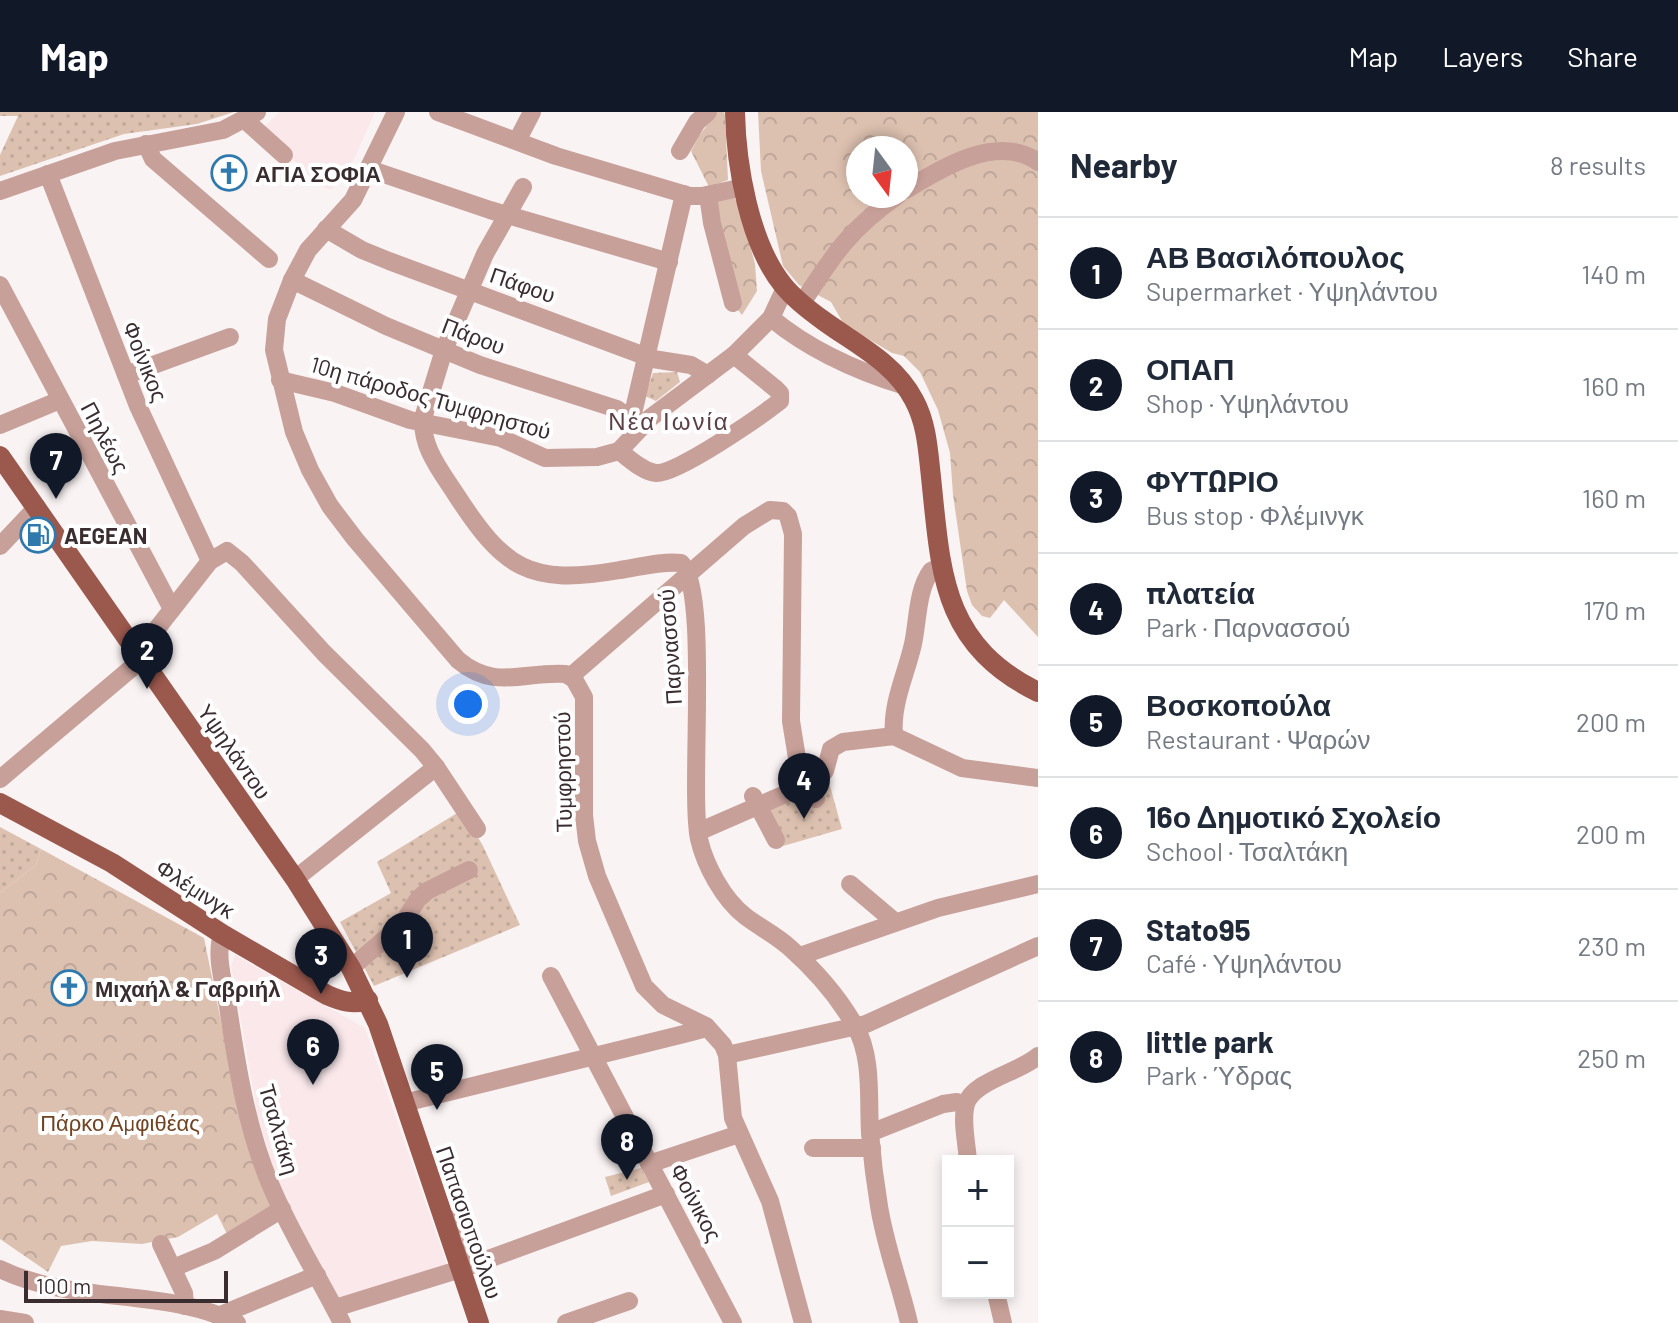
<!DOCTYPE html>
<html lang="en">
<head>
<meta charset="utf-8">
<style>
  :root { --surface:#fff; --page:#f6f6f7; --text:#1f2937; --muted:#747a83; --line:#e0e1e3; --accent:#111827 }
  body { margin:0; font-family:Barlow,sans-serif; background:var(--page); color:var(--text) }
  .controls { position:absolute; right:24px; bottom:24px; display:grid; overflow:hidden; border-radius:0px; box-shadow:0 4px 12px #0003 }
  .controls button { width:72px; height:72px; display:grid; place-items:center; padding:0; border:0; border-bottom:2px solid var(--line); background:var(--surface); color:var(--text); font:40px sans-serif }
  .compass { position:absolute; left:846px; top:24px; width:72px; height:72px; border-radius:50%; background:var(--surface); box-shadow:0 4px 12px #0003; rotate:165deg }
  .scale { position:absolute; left:24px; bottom:20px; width:204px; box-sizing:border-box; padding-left:8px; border:4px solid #3a2d30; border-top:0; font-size:22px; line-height:28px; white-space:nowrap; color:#3a2d30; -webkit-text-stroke:6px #fff; paint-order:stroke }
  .you { position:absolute; left:468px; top:592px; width:28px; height:28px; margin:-20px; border:6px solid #fff; border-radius:50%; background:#1a73e8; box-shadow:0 0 0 12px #1a73e833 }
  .badge { display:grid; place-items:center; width:52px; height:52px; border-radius:50%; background:var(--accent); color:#fff; font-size:26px; font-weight:700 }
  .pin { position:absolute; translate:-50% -66px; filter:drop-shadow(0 2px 4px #0008) }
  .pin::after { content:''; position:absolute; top:42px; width:28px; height:24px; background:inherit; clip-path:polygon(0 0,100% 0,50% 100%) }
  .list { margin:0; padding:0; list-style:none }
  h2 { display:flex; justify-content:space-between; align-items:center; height:104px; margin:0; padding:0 32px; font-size:34px }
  h2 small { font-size:26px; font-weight:400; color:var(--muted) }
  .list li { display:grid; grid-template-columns:52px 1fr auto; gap:24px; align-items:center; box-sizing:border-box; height:112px; padding:0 32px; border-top:2px solid var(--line) }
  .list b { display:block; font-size:30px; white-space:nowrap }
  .list p { margin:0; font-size:26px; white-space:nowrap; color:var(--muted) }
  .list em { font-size:26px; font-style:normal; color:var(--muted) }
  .map { position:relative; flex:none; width:1038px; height:1211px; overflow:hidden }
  header { display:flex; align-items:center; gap:48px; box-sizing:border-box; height:112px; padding:0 40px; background:var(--accent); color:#fff }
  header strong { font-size:38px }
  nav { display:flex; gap:44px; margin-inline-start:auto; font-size:28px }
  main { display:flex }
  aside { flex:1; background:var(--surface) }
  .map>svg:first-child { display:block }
  .built { fill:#fae8eb }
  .green { fill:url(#green-dots) }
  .forest { fill:url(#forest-crowns); fill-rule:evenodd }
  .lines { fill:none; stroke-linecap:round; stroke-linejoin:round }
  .minor { stroke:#c7a099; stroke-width:18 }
  .major { stroke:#9b584d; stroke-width:20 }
  .labels { text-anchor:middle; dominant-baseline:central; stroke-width:8; stroke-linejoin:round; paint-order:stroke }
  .poi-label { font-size:22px; font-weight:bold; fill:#3a2d30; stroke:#fff; text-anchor:start }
  .street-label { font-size:22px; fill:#3a2d30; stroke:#fff }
  .park-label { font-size:22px; fill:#704323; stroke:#fff }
  .neighbourhood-label { font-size:24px; letter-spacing:2px; fill:#5c4046; stroke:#fff }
</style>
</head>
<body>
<header>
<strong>Map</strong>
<nav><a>Map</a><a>Layers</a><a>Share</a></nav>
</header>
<main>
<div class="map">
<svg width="1038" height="1211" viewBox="0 0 1038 1211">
  <defs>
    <pattern id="green-dots" width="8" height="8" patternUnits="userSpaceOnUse" patternTransform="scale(2)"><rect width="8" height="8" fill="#ddc1b0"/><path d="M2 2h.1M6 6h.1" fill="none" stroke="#bea698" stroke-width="1.8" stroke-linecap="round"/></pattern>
    <pattern id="forest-crowns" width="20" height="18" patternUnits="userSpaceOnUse" patternTransform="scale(2)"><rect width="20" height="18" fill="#ddc1b0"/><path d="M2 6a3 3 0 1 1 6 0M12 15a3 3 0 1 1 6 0" fill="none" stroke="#bea698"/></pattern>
  </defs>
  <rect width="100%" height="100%" fill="#faf3f4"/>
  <!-- built -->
  <g class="built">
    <path d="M280,0H375L351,54L331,78L319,73L290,45L293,41L264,15Z"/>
    <path d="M235,843L365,916L447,1153L340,1188L280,1077L258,1004L231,854Z"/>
  </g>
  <!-- green -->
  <g class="green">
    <path d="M0,0H234L197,12L124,22L0,64V43L18,4H0Z"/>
    <path d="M677,260L680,270L656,289L645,284L653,261Z"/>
    <path d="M827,663L842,717L783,734L764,697Z"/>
    <path d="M462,698L483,734L520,813L374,874L340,810L391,781L377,750Z"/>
    <path d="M0,715L41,737L36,753L0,781Z"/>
    <path d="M641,1056L649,1070L611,1084L605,1065Z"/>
  </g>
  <!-- forest -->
  <g class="forest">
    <path d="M717,0H724L725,3L728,68L709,75L691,39L699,24Z"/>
    <path d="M758,0H1038V525L1004,488L990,506L982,504L972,493L967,479L953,383L950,341L938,298L920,260L904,244L892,241L850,216L842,209L831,190L799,173L783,154L761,59ZM858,36H906V84H858Z"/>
    <path d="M732,83L739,92L755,152L757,179L742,203L738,198L716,86Z"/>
    <path d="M41,737L204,826L225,929L276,1094L228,1124L217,1102L178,1125L142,1132L92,1129L61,1134L48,1160L0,1127V781L36,753Z"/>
  </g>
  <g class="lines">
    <!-- minor -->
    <g class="minor">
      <path d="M396,0L353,88L308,138L292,168L277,207L274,238L294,320L310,358L330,394L355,427L458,548C495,579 524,559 566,562L574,567L584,585V703L587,729L597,764L644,874L663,893L706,914L723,933L727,943L733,1006L770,1089L803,1211"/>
      <path d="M438,0L556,44L690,84H702L744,75"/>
      <path d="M245,8L284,43"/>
      <path d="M517,29L532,0"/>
      <path d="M146,32L153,47L269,147"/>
      <path d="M680,39L697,10L708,0"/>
      <path d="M369,57L490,98L669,150"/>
      <path d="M48,62L138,294L210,449"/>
      <path d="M523,75L485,142L444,238L424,303C419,332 440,358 455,381C504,457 529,474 620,458C640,455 661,449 681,451C710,477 689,678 699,727C705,753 723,787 745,804C759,815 776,823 789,835C815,858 838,884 855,914C873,944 868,988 870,1021C872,1046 875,1070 879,1094C885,1133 900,1172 909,1211"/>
      <path d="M906,78C941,56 998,21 1038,50"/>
      <path d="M0,79L115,39L223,18L257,0"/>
      <path d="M708,83L712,111L733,191"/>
      <path d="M326,117L362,138L389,149L653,247L691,253L708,263"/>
      <path d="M292,168L386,214L480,253L617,297L641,314"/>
      <path d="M0,173L172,497"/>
      <path d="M802,191C834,142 849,118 897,84"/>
      <path d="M771,206C811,239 856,259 905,274"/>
      <path d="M126,263L230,225"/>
      <path d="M280,268L335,281L410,308L501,326L545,346L597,345L619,339L650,306L734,243L771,206L785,176"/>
      <path d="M632,306L684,82"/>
      <path d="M0,313L60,288"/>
      <path d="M619,339C630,347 643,360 656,361C676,363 761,304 780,289V281L776,277L734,243"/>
      <path d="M0,434L37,395"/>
      <path d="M137,542L210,449L227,439L242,451L324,541L422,638L436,655L477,717"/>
      <path d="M571,564L744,414L770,398L783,399L788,404L793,422L791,609L797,646L816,687"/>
      <path d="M894,624C891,592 906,563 913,532C918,509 917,478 931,459L942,454"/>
      <path d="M0,667L141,548"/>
      <path d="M753,684L776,728"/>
      <path d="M698,720L813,670L825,659L831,637L843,630L894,624L962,656L1038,666"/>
      <path d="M295,767L436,655"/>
      <path d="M850,772L895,810"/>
      <path d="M222,822C215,845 224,872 228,895C237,955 247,1018 271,1074C291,1122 319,1165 342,1211"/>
      <path d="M800,844L938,796L1038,772"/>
      <path d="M351,856L402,812L418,787L427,779L469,758"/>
      <path d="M551,864L733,1211"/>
      <path d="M727,943L866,912L1038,834"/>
      <path d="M404,991L684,922L703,917L706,914"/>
      <path d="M870,1021L943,992L957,990"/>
      <path d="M813,1036H872"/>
      <path d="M968,1049C967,1032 961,1008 966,992C973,969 1020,960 1038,944"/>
      <path d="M649,1052L739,1022"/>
      <path d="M442,1104L467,1115L473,1133L469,1139"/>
      <path d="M161,1132L184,1181L185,1194"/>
      <path d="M173,1156L214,1139L282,1097"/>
      <path d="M0,1157C74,1193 162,1175 237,1211"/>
      <path d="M996,1181L1003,1211"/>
      <path d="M335,1196L461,1157L666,1082"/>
      <path d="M218,1204L317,1163"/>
      <path d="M0,1207L25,1211"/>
      <path d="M566,1211L629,1189"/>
    </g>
    <!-- major -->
    <g class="major">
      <path d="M735,0C736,52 749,131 783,173C794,187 810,199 824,209C857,233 895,251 914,288C927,312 928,339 931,365C941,460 941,532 1038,580"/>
      <path d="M0,344L295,767L351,856L378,912L479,1211"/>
      <path d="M0,691L112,751L222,822L327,883C341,889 353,893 368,888"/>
    </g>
  </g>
  <!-- icons -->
  <defs>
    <symbol id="church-ring" viewBox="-11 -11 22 22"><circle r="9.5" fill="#fff" stroke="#2f79ad" stroke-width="1.5"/><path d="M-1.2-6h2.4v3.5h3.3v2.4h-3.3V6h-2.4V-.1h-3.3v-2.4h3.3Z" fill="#2f79ad"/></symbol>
    <symbol id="fuel-ring" viewBox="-11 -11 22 22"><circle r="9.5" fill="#fff" stroke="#2f79ad" stroke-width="1.5"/><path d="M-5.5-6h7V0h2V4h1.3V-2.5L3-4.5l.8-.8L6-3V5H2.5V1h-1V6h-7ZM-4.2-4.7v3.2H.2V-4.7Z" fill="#2f79ad"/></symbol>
  </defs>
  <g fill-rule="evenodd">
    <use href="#church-ring" x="209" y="41" width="40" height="40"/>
    <use href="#fuel-ring" x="18" y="403" width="40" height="40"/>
    <use href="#church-ring" x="49" y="856" width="40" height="40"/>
  </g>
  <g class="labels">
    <!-- poi labels -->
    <g class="poi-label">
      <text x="255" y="61">ΑΓΙΑ ΣΟΦΙΑ</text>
      <text x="64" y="423">AEGEAN</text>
      <text x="95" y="876">Μιχαήλ &amp; Γαβριήλ</text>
    </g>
    <!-- street labels -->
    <g class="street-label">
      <text transform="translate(523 172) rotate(19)">Πάφου</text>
      <text transform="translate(474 223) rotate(21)">Πάρου</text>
      <text transform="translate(146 249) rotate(68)">Φοίνικος</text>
      <text transform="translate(431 285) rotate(16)">10η πάροδος Τυμφρηστού</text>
      <text transform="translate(106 325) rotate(62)">Πηλέως</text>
      <text transform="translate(669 535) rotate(-94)">Παρνασσού</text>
      <text transform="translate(235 639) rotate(55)">Υψηλάντου</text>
      <text transform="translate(562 660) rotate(-91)">Τυμφρηστού</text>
      <text transform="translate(196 776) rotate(33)">Φλέμινγκ</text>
      <text transform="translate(280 1017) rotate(74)">Τσαλτάκη</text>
      <text transform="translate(697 1090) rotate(62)">Φοίνικος</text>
      <text transform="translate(470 1110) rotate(71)">Παπασιοπούλου</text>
    </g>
    <!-- park labels -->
    <g class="park-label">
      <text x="120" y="1010">Πάρκο Αμφιθέας</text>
    </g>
    <!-- neighbourhood labels -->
    <g class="neighbourhood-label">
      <text x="669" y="308">Νέα Ιωνία</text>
    </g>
  </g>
</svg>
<div class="controls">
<button>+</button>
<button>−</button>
</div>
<svg class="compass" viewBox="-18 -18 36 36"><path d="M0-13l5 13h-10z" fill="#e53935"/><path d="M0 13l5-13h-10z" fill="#747a83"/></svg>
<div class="scale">100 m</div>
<div class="you"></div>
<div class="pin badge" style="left:407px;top:866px">1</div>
<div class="pin badge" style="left:147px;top:577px">2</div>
<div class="pin badge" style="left:321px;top:882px">3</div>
<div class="pin badge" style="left:804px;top:707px">4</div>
<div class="pin badge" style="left:437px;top:998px">5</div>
<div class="pin badge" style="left:313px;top:973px">6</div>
<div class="pin badge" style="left:56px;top:387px">7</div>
<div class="pin badge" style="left:627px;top:1068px">8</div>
</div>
<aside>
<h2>Nearby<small>8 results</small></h2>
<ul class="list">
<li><span class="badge">1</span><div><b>ΑΒ Βασιλόπουλος</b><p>Supermarket · Υψηλάντου</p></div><em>140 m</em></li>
<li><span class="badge">2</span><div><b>ΟΠΑΠ</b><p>Shop · Υψηλάντου</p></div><em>160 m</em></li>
<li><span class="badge">3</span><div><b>ΦΥΤΩΡΙΟ</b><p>Bus stop · Φλέμινγκ</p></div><em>160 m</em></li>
<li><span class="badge">4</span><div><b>πλατεία</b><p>Park · Παρνασσού</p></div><em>170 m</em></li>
<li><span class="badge">5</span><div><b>Βοσκοπούλα</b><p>Restaurant · Ψαρών</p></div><em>200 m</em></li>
<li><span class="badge">6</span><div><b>16ο Δημοτικό Σχολείο</b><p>School · Τσαλτάκη</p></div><em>200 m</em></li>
<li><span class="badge">7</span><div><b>Stato95</b><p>Café · Υψηλάντου</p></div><em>230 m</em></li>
<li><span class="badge">8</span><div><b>little park</b><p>Park · Ύδρας</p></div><em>250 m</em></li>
</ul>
</aside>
</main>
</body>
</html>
